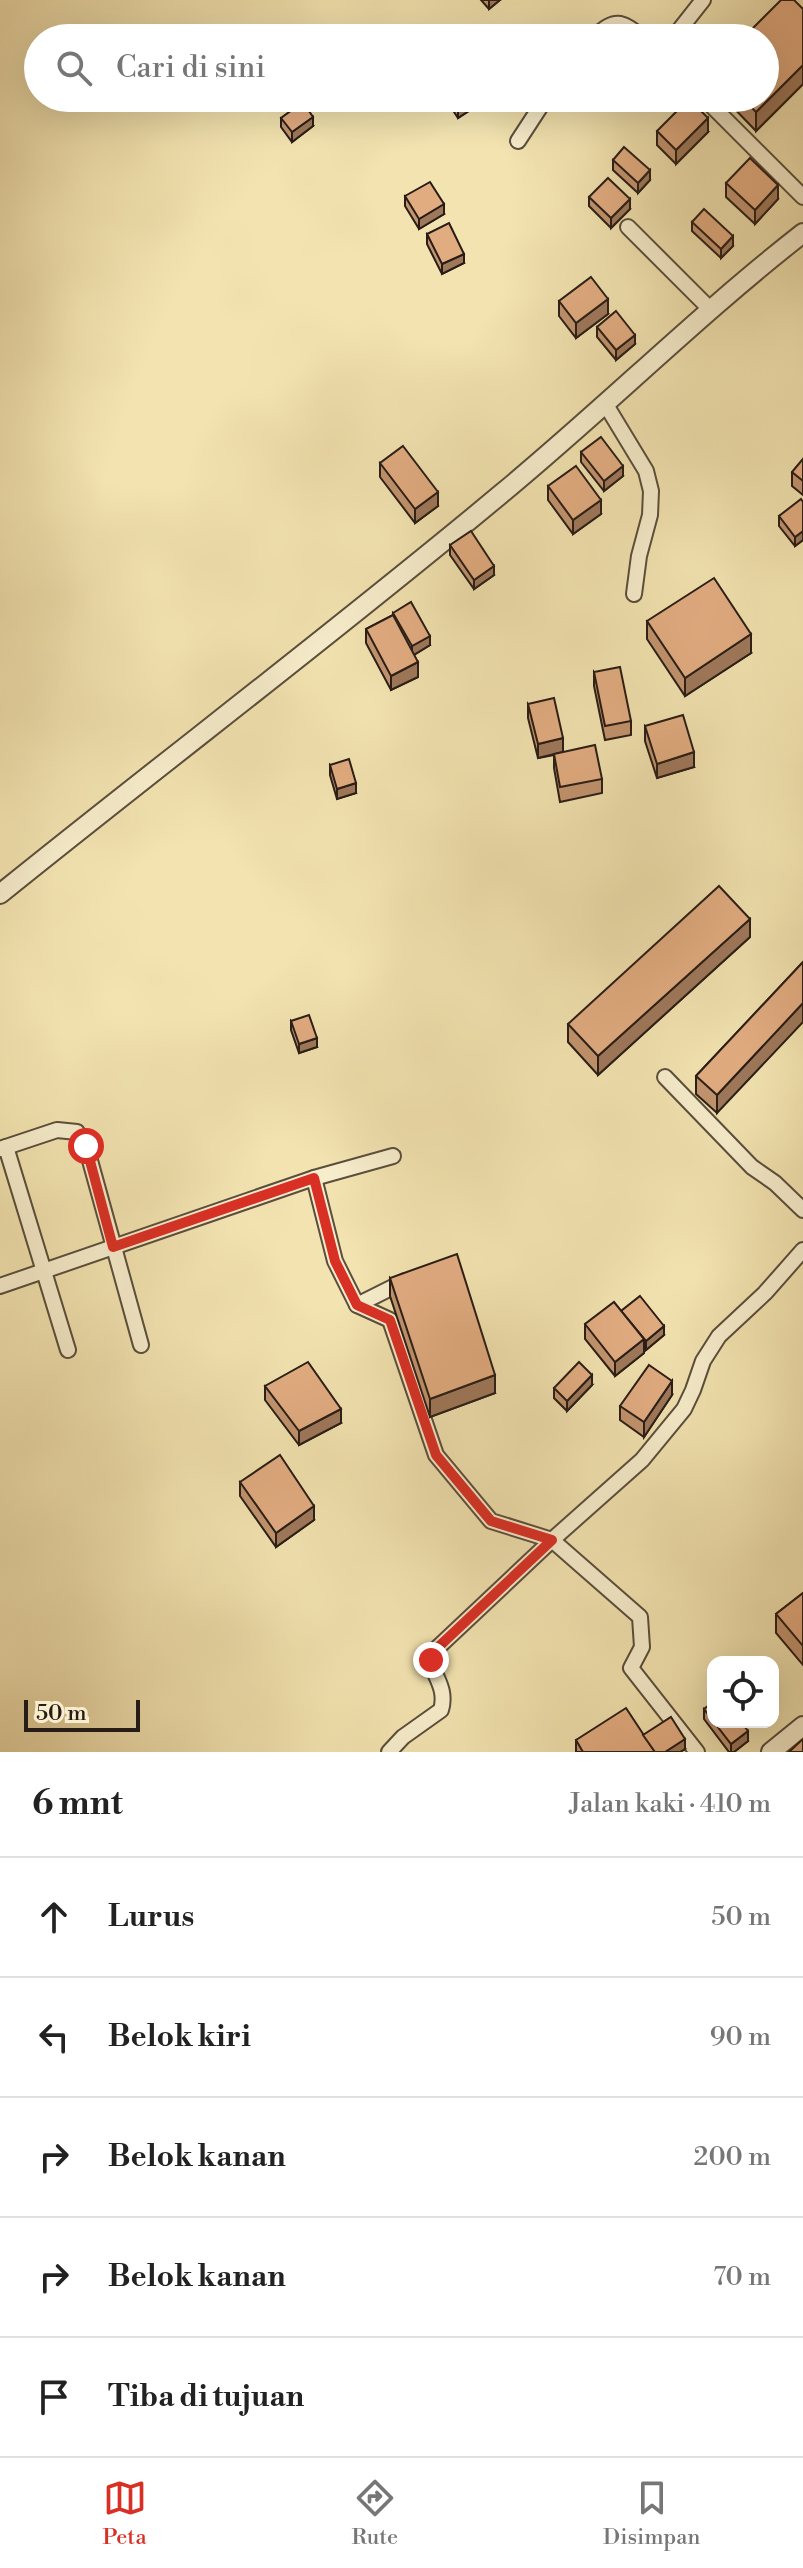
<!DOCTYPE html>
<html lang="id">
<head>
<meta charset="utf-8">
<style>
  :root { --surface:#fff; --page:#f2f2f2; --text:#222; --muted:#767676; --line:#e0e0e0; --accent:#d93025 }
  body { margin:0; font-family:"Libre Bodoni",serif; background:var(--page); color:var(--text) }
  .controls { position:absolute; right:24px; bottom:24px; display:grid; overflow:hidden; border-radius:16px; box-shadow:0 8px 32px #0002 }
  .controls button { width:72px; height:72px; display:grid; place-items:center; padding:0; border:0; border-bottom:2px solid var(--line); background:var(--surface); color:var(--text); font:40px sans-serif }
  .scale { position:absolute; left:24px; bottom:20px; width:116px; box-sizing:border-box; padding-left:8px; border:4px solid #281d16; border-top:0; font-size:22px; line-height:28px; white-space:nowrap; color:#281d16; -webkit-text-stroke:6px #f7edcc; paint-order:stroke }
  .stop { position:absolute; width:24px; height:24px; margin:-18px; border:6px solid #d93025; border-radius:50%; background:#fff }
  .stop.end { background:#d93025; border-color:#fff; box-shadow:0 2px 8px #0008 }
  .list { margin:0; padding:0; list-style:none }
  h2 { display:flex; justify-content:space-between; align-items:center; height:104px; margin:0; padding:0 32px; font-size:34px }
  h2 small { font-size:26px; font-weight:400; color:var(--muted) }
  .list li { display:grid; grid-template-columns:52px 1fr auto; gap:24px; align-items:center; box-sizing:border-box; height:120px; padding:0 32px; border-top:2px solid var(--line) }
  .list b { display:block; font-size:30px; white-space:nowrap }
  .list em { font-size:26px; font-style:normal; color:var(--muted) }
  .icon { flex:none; width:44px; height:44px; fill:none; stroke:currentColor; stroke-width:2; stroke-linecap:round; stroke-linejoin:round }
  .map { position:relative; flex:none; width:803px; height:1752px; overflow:hidden }
  .search { position:absolute; background:var(--surface); box-shadow:0 8px 32px #0002; left:24px; right:24px; top:24px; height:88px; display:flex; align-items:center; gap:20px; box-sizing:border-box; padding:0 28px; border-radius:44px; color:var(--muted); font-size:30px }
  .sheet { height:704px; background:var(--surface) }
  nav { display:flex; justify-content:space-around; align-items:center; box-sizing:border-box; height:112px; border-top:2px solid var(--line); background:var(--surface); font-size:22px; color:var(--muted) }
  nav a { display:grid; justify-items:center; gap:4px }
  nav .on { color:var(--accent) }
  .map>svg:first-child { display:block }
  .lines { fill:none; stroke-linecap:round; stroke-linejoin:round }
  .minor-casing { stroke:#5a4e3c; stroke-width:18 }
  .tertiary-casing { stroke:#5a4e3c; stroke-width:22 }
  .minor { stroke:#f7edcc; stroke-width:14 }
  .tertiary { stroke:#f7edcc; stroke-width:18 }
  .wall { fill:#c2946f; stroke:#281d16; stroke-width:2 }
  .shaded-wall { fill:#9e785a; stroke:#281d16; stroke-width:2 }
  .building { fill:#e2ac81; stroke:#281d16; stroke-width:2 }
  .route { stroke:#d93025; stroke-width:10 }
</style>
</head>
<body>
<div class="map">
<svg width="803" height="1752" viewBox="0 0 803 1752">
  <rect width="100%" height="100%" fill="#f2e3b0"/>
  <filter id="stains"><feTurbulence type="fractalNoise" baseFrequency=".0025" numOctaves="4"/><feColorMatrix values="0 0 0 0 .2 0 0 0 0 .09 0 0 0 0 .02 0 0 0 .5 -.17"/></filter>
  <radialGradient id="worn" r=".72"><stop offset=".6" stop-color="#630" stop-opacity="0"/><stop offset="1" stop-color="#630" stop-opacity=".3"/></radialGradient>
  <g class="lines">
    <defs>
      <g id="minor">
        <path d="M594,38C613,18 623,20 642,38"/>
        <path d="M673,38L703,0"/>
        <path d="M704,98L803,197"/>
        <path d="M518,141L546,98"/>
        <path d="M628,227L709,308"/>
        <path d="M606,405L646,471L651,491L650,515L639,556L634,594"/>
        <path d="M665,1077L752,1167L775,1183L803,1210"/>
        <path d="M6,1147L57,1130L77,1132L86,1146L141,1345"/>
        <path d="M0,1149L6,1147L68,1350"/>
        <path d="M314,1178L393,1156"/>
        <path d="M0,1286L314,1178L335,1261L357,1305L390,1320L436,1455L491,1521L552,1540L640,1617L642,1647L631,1668L697,1752"/>
        <path d="M357,1305L405,1281"/>
        <path d="M389,1752L403,1737L441,1710C449,1683 425,1670 433,1652L552,1540L642,1460L684,1409L693,1390L703,1361L719,1336L765,1293L803,1250"/>
      </g>
      <g id="tertiary">
        <path d="M0,894C166,760 337,631 501,494C604,409 698,315 803,233"/>
        <path d="M771,1752L803,1726"/>
      </g>
    </defs>
    <!-- minor casing -->
    <use href="#minor" class="minor-casing"/>
    <!-- tertiary casing -->
    <use href="#tertiary" class="tertiary-casing"/>
    <!-- minor -->
    <use href="#minor" class="minor"/>
    <!-- tertiary -->
    <use href="#tertiary" class="tertiary"/>
  </g>
  <!-- wall -->
  <g class="wall">
    <path d="M481,0H500L489,9Z"/>
    <path d="M803,9V84L756,131L724,98H765Z"/>
    <path d="M445,98H478V105L458,118Z"/>
    <path d="M588,98H603L595,105Z"/>
    <path d="M281,118L313,126L292,142L281,127Z"/>
    <path d="M657,131L708,132L676,164L657,145Z"/>
    <path d="M613,160L650,180L638,193L613,170Z"/>
    <path d="M726,183L778,199L755,224L726,197Z"/>
    <path d="M405,196L444,214L419,229L405,206Z"/>
    <path d="M589,197L630,209L611,228L589,206Z"/>
    <path d="M692,222L733,246L721,258L692,231Z"/>
    <path d="M427,234L464,263L442,274L427,244Z"/>
    <path d="M559,301L608,314L576,338L559,316Z"/>
    <path d="M597,327L635,344L616,360L597,337Z"/>
    <path d="M581,452L623,476L604,491L581,462Z"/>
    <path d="M803,459V495L792,486V472Z"/>
    <path d="M380,463L438,506L415,523L380,477Z"/>
    <path d="M548,486L601,514L573,534L548,500Z"/>
    <path d="M803,502V540L795,546L779,526V516Z"/>
    <path d="M450,545L494,575L474,589L450,555Z"/>
    <path d="M393,613L430,645L414,655L418,677L391,690L366,643V629L393,615Z"/>
    <path d="M647,621L751,653L685,696L647,639Z"/>
    <path d="M594,672L631,721V735L605,740L594,686Z"/>
    <path d="M528,704L563,752L602,779V793L560,802L554,768V755L538,758L528,718Z"/>
    <path d="M645,726L694,767L657,778L645,741Z"/>
    <path d="M330,765L356,793L337,799L330,775Z"/>
    <path d="M750,937L598,1075L568,1042V1024Z"/>
    <path d="M803,962L717,1113L696,1094V1076Z"/>
    <path d="M291,1021L317,1047L299,1053L291,1030Z"/>
    <path d="M390,1278L495,1393L430,1417L390,1296Z"/>
    <path d="M621,1311L664,1335L646,1350L644,1348V1353L615,1376L585,1339V1324Z"/>
    <path d="M592,1385L567,1411L554,1398V1388Z"/>
    <path d="M265,1386L341,1423L299,1445L265,1400Z"/>
    <path d="M672,1395L644,1437L620,1420V1406Z"/>
    <path d="M240,1482L314,1520L276,1547L240,1496Z"/>
    <path d="M803,1593V1665L776,1633V1614Z"/>
    <path d="M704,1709L748,1741L734,1752H729L704,1719Z"/>
    <path d="M643,1735L685,1749L680,1752H576V1740Z"/>
  </g>
  <!-- shaded-wall -->
  <g class="shaded-wall">
    <path d="M489,0H500L489,9Z"/>
    <path d="M803,65V84L756,131V112Z"/>
    <path d="M474,98H478V105L458,118V109Z"/>
    <path d="M595,98H603L595,105Z"/>
    <path d="M313,117V126L292,142V132Z"/>
    <path d="M708,118V132L676,164V150Z"/>
    <path d="M650,170V180L638,193V183Z"/>
    <path d="M778,185V199L755,224V210Z"/>
    <path d="M630,199V209L611,228V218Z"/>
    <path d="M444,204V214L419,229V219Z"/>
    <path d="M733,236V246L721,258V249Z"/>
    <path d="M464,254V263L442,274V264Z"/>
    <path d="M608,299V314L576,338V323Z"/>
    <path d="M635,335V344L616,360V350Z"/>
    <path d="M623,466V476L604,491V481Z"/>
    <path d="M438,492V506L415,523V509Z"/>
    <path d="M601,500V514L573,534V520Z"/>
    <path d="M803,531V540L795,546V537Z"/>
    <path d="M494,566V575L474,589V580Z"/>
    <path d="M751,634V653L685,696V678Z"/>
    <path d="M430,636V645L412,656V646Z"/>
    <path d="M418,662V677L391,690V676Z"/>
    <path d="M563,738V752L538,758V744Z"/>
    <path d="M694,752V767L657,778V764Z"/>
    <path d="M356,783V793L337,799V789Z"/>
    <path d="M750,919V937L598,1075V1056Z"/>
    <path d="M803,1003V1022L717,1113V1095Z"/>
    <path d="M317,1038V1047L299,1053V1044Z"/>
    <path d="M664,1326V1335L646,1350V1341Z"/>
    <path d="M644,1339V1353L615,1376V1362Z"/>
    <path d="M495,1375V1393L430,1417V1399Z"/>
    <path d="M592,1375V1385L567,1411V1401Z"/>
    <path d="M672,1381V1395L644,1437V1422Z"/>
    <path d="M341,1409V1423L299,1445V1431Z"/>
    <path d="M314,1506V1520L276,1547V1533Z"/>
    <path d="M748,1731V1741L734,1752H731V1744Z"/>
    <path d="M685,1739V1749L680,1752H665Z"/>
  </g>
  <!-- building -->
  <g class="building">
    <path d="M781,0H794L803,9V65L756,112L742,98H765V38H743Z"/>
    <path d="M451,98H474L458,109Z"/>
    <path d="M689,99L708,118L676,150L657,131Z"/>
    <path d="M303,102L313,117L292,132L281,118Z"/>
    <path d="M624,147L650,170L638,183L613,160Z"/>
    <path d="M750,158L778,185L755,210L726,183Z"/>
    <path d="M608,178L630,199L611,218L589,197Z"/>
    <path d="M430,182L444,204L419,219L405,196Z"/>
    <path d="M704,209L733,236L721,249L692,222Z"/>
    <path d="M449,223L464,254L442,264L427,234Z"/>
    <path d="M591,277L608,299L576,323L559,301Z"/>
    <path d="M616,311L635,335L616,350L597,327Z"/>
    <path d="M601,437L623,466L604,481L581,452Z"/>
    <path d="M403,446L438,492L415,509L380,463Z"/>
    <path d="M803,459V481L792,472Z"/>
    <path d="M576,466L601,500L573,520L548,486Z"/>
    <path d="M801,499L803,502V531L795,537L779,516Z"/>
    <path d="M471,531L494,566L474,580L450,545Z"/>
    <path d="M714,578L751,634L685,678L647,621Z"/>
    <path d="M411,602L430,636L412,646L393,613Z"/>
    <path d="M393,615L418,662L391,676L366,629Z"/>
    <path d="M620,667L631,721L605,726L594,672Z"/>
    <path d="M554,698L563,738L538,744L528,704Z"/>
    <path d="M683,715L694,752L657,764L645,726Z"/>
    <path d="M595,745L602,779L560,787L554,754Z"/>
    <path d="M349,759L356,783L337,789L330,765Z"/>
    <path d="M719,886L750,919L598,1056L568,1024Z"/>
    <path d="M803,962V1003L717,1095L696,1076Z"/>
    <path d="M309,1015L317,1038L299,1044L291,1021Z"/>
    <path d="M457,1254L495,1375L430,1399L390,1278Z"/>
    <path d="M640,1296L664,1326L646,1341L621,1311Z"/>
    <path d="M614,1302L644,1339L615,1362L585,1324Z"/>
    <path d="M308,1362L341,1409L299,1431L265,1386Z"/>
    <path d="M579,1362L592,1375L567,1401L554,1388Z"/>
    <path d="M649,1365L672,1381L644,1422L620,1406Z"/>
    <path d="M280,1455L314,1506L276,1533L240,1482Z"/>
    <path d="M803,1593V1646L776,1614Z"/>
    <path d="M713,1702V1721L704,1709Z"/>
    <path d="M626,1708L655,1752H583L576,1740Z"/>
    <path d="M671,1717L685,1739L665,1752H655L643,1735Z"/>
    <path d="M714,1722H741L748,1731L731,1744Z"/>
    <path d="M803,1739V1752H789Z"/>
  </g>
  <g class="lines">
    <!-- route -->
    <path class="route" d="M86,1146L113,1247L314,1178L335,1261L357,1305L390,1320L436,1455L491,1521L552,1540L433,1652L431,1660"/>
  </g>
  <rect width="100%" height="100%" filter="url(#stains)"/>
  <rect width="100%" height="100%" fill="url(#worn)"/>
</svg>
<div class="controls">
<button><svg class="icon" aria-label="locate" viewBox="0 0 24 24"><circle cx="12" cy="12" r="6"/><path d="M12 2v4M12 18v4M2 12h4M18 12h4"/></svg></button>
</div>
<div class="scale">50 m</div>
<div class="stop" style="left:86px;top:1146px"></div>
<div class="stop end" style="left:431px;top:1660px"></div>
<div class="search"><svg class="icon" aria-label="search" viewBox="0 0 24 24"><circle cx="10" cy="10" r="6"/><path d="M15 15l6 6"/></svg>Cari di sini</div>
</div>
<section class="sheet">
<h2>6 mnt<small>Jalan kaki · 410 m</small></h2>
<ul class="list">
<li><svg class="icon" aria-label="ahead" viewBox="0 0 24 24"><path d="M12 20V5M6 11l6-6 6 6"/></svg><div><b>Lurus</b></div><em>50 m</em></li>
<li><svg class="icon" aria-label="left" viewBox="0 0 24 24"><path d="M17 20v-9H6M10 6l-5 5 5 5"/></svg><div><b>Belok kiri</b></div><em>90 m</em></li>
<li><svg class="icon" aria-label="right" viewBox="0 0 24 24"><path d="M7 20v-9h11M14 6l5 5-5 5"/></svg><div><b>Belok kanan</b></div><em>200 m</em></li>
<li><svg class="icon" aria-label="right" viewBox="0 0 24 24"><path d="M7 20v-9h11M14 6l5 5-5 5"/></svg><div><b>Belok kanan</b></div><em>70 m</em></li>
<li><svg class="icon" aria-label="arrive" viewBox="0 0 24 24"><path d="M6 21V4h12l-3 4 3 4H6"/></svg><div><b>Tiba di tujuan</b></div></li>
</ul>
</section>
<nav>
<a class="on"><svg class="icon" aria-label="map" viewBox="0 0 24 24"><path d="M3 6l6-2 6 2 6-2v14l-6 2-6-2-6 2zM9 4v14M15 6v14"/></svg>Peta</a>
<a><svg class="icon" aria-label="directions" viewBox="0 0 24 24"><path d="M12 3l9 9-9 9-9-9zM9 14v-3h6M13 9l2 2-2 2"/></svg>Rute</a>
<a><svg class="icon" aria-label="saved" viewBox="0 0 24 24"><path d="M7 4h10v16l-5-4-5 4z"/></svg>Disimpan</a>
</nav>
</body>
</html>
